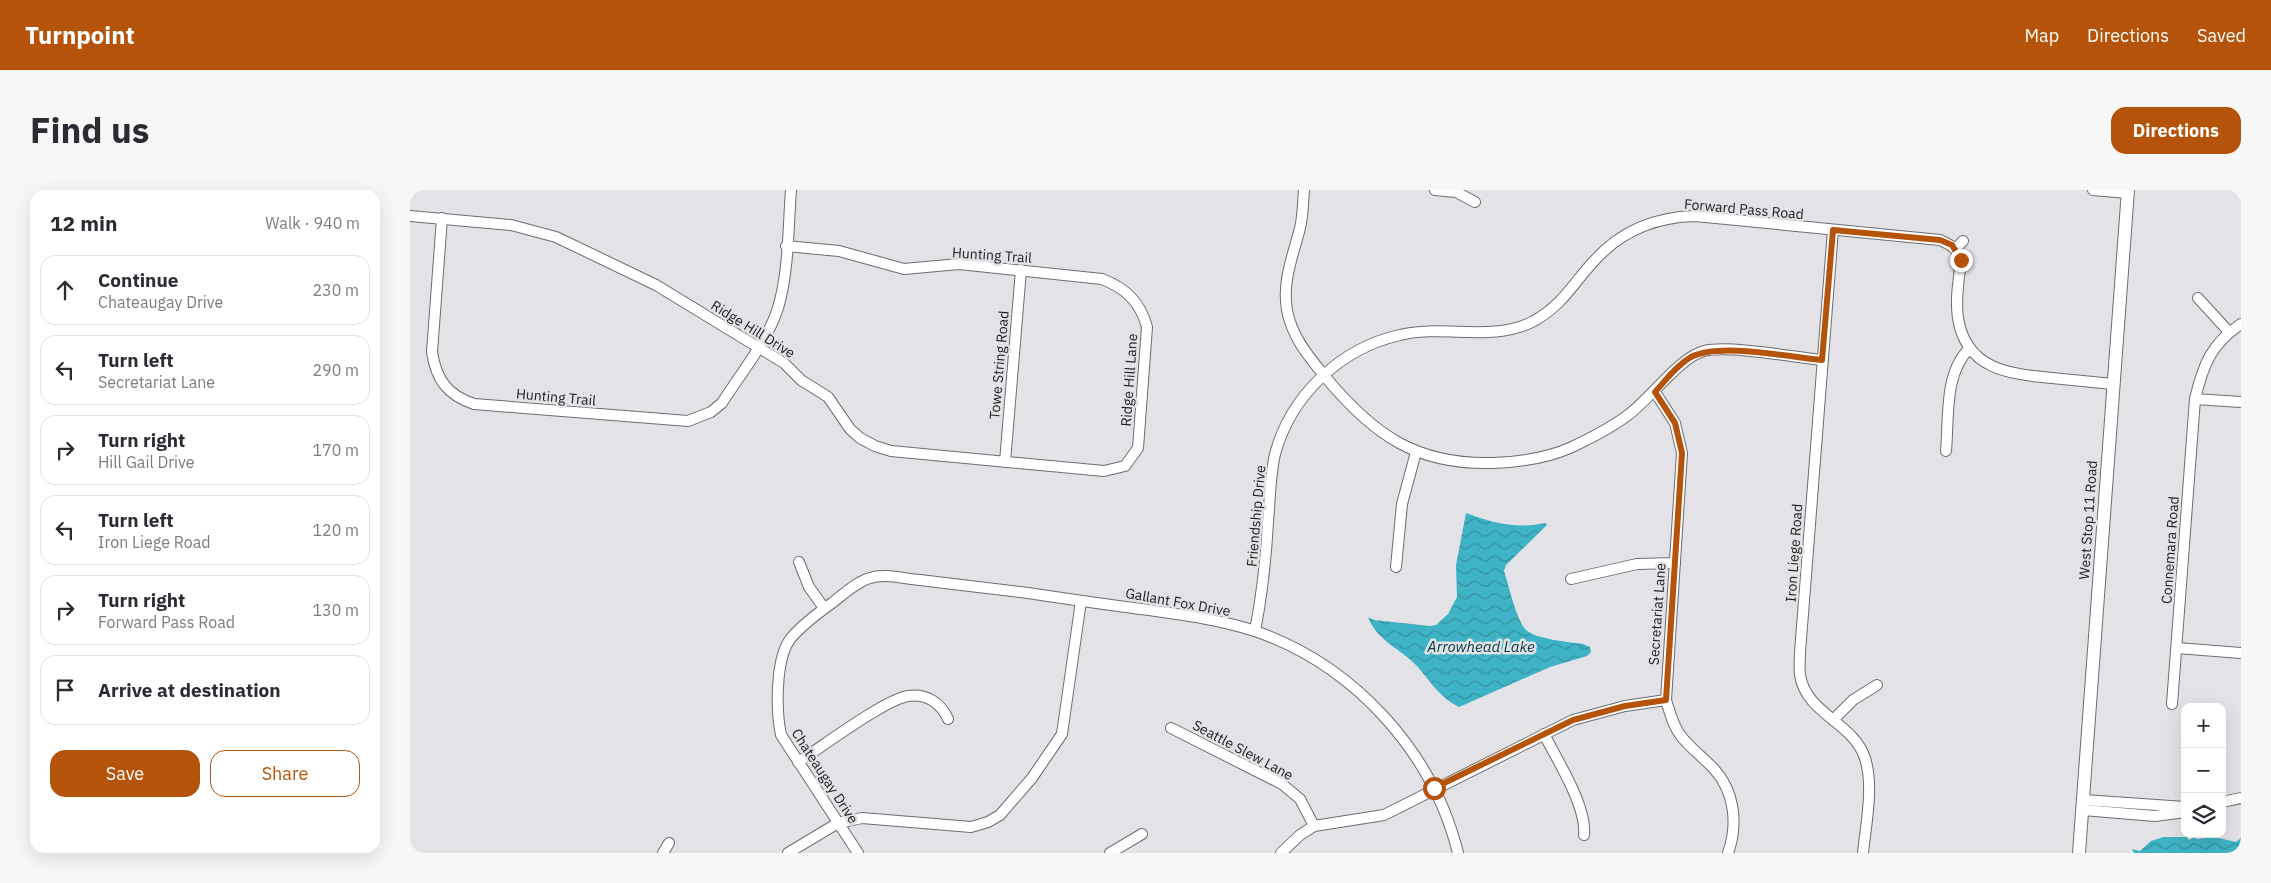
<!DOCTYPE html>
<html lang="en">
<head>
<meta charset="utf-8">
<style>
  :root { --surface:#fff; --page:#f7f7f7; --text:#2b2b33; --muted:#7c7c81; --line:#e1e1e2; --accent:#b45309 }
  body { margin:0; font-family:"IBM Plex Sans",sans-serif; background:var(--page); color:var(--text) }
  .controls { position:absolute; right:15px; bottom:15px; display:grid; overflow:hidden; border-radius:10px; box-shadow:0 5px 20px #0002 }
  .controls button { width:45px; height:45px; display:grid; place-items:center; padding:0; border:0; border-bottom:1px solid var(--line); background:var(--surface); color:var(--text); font:25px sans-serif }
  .stop { position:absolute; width:15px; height:15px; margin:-11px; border:4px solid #b45309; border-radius:50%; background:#fff }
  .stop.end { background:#b45309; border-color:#fff; box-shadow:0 1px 5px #0008 }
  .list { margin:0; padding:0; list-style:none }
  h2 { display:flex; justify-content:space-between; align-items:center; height:65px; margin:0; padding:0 20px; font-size:21px }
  h2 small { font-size:16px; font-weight:400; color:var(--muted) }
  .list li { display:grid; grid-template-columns:32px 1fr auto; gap:15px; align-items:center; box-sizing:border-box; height:70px; margin:0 10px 10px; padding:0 10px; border:1px solid var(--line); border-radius:15px }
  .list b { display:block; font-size:19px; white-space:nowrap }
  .list p { margin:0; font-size:16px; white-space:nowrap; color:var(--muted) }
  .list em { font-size:16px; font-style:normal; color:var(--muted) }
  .actions { display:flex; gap:10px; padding:15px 20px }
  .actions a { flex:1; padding:11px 0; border:1px solid var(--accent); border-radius:15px; text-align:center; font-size:18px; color:var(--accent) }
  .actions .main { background:var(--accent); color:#fff }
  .icon { flex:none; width:28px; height:28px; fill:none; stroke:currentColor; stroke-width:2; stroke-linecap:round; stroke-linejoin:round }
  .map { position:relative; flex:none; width:1831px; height:663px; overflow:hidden; border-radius:15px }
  header { display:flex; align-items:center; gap:30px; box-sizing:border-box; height:70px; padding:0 25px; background:var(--accent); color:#fff }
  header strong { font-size:24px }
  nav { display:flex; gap:28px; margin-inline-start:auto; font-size:18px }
  .intro { display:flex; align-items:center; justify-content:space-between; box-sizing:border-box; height:120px; padding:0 30px }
  h1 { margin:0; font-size:35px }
  .button { padding:12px 22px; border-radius:15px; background:var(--accent); color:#fff; font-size:18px; font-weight:700 }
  main { display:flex; gap:30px; padding:0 30px }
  aside { flex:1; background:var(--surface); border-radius:15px; box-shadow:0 5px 20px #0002 }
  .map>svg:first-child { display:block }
  .water { fill:url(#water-waves) }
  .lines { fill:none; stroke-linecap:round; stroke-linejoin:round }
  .minor-casing { stroke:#6d6d71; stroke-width:12 }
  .major-casing { stroke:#6d6d71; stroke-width:14 }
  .minor { stroke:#fff; stroke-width:10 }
  .major { stroke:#fff; stroke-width:12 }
  .route { stroke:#b45309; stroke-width:6 }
  .labels { text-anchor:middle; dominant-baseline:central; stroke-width:5; stroke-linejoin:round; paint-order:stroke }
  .street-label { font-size:14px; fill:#202021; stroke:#e2e2e7 }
  .water-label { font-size:15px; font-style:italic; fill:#033a42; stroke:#e2e2e7 }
</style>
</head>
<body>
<header>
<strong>Turnpoint</strong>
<nav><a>Map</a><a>Directions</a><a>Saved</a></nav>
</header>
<div class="intro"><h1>Find us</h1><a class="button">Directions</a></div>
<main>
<aside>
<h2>12 min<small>Walk · 940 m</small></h2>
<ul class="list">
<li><svg class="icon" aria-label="ahead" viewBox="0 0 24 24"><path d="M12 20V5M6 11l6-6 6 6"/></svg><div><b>Continue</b><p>Chateaugay Drive</p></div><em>230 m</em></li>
<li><svg class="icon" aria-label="left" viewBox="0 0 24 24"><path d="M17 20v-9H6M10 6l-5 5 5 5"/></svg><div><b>Turn left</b><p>Secretariat Lane</p></div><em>290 m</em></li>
<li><svg class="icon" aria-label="right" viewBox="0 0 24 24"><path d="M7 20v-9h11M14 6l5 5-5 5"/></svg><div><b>Turn right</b><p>Hill Gail Drive</p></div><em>170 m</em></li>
<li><svg class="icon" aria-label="left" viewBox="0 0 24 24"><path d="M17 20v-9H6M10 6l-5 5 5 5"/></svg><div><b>Turn left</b><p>Iron Liege Road</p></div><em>120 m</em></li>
<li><svg class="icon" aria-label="right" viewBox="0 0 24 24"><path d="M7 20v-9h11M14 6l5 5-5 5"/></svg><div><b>Turn right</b><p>Forward Pass Road</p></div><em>130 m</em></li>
<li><svg class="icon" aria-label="arrive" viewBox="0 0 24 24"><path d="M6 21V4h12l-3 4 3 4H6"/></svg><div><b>Arrive at destination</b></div></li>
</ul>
<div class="actions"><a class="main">Save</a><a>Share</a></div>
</aside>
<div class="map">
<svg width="1831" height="663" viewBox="0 0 1831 663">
  <defs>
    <pattern id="water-waves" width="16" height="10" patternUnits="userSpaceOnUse" patternTransform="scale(1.25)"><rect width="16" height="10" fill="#3fb3c6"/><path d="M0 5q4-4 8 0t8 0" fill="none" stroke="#3491a0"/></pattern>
  </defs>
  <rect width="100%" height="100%" fill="#e2e2e7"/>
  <!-- water -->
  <g class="water">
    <path d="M1056,323C1082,333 1107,339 1135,333L1137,335L1096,375L1094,381C1099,396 1106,429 1116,440C1125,449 1159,452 1173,454L1180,457L1181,462L1177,466L1140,477L1049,517C1030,508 1020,491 1007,476C991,459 967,451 958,427L964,430L1020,436L1026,435L1038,424L1047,407L1046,375Z"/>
    <path d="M1753,647H1777L1779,650L1784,647L1787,649L1805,647L1826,652L1831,648L1829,656L1831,663H1724L1722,659L1730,661L1741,651Z"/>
  </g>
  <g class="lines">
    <defs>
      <g id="minor">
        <path d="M894,0C893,12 893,26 890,38C883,66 872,91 877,120C882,148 900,168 917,189C965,246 1007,275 1083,273C1109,272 1138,268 1162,257C1181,248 1201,238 1218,225C1240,209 1270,167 1294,161C1320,155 1383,167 1412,170"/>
        <path d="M1025,0L1046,2L1065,12"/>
        <path d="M1683,0L1718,3"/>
        <path d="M0,26L101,35L146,47L246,95L374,173L391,190L418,207L440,239L450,248L465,256L481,261L694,281L715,276L728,258L737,137C730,111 715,98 692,89L549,74L494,79L429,61L376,56"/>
        <path d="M32,28L22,162C26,189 37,205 64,214L278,231L301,222L312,213C331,183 357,152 368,118C379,81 378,38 381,0"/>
        <path d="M1423,40L1390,462C1390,469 1389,477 1390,485C1396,524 1443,532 1455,568C1464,597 1456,633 1453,663"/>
        <path d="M1545,59L1553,51"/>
        <path d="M1788,108L1819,142"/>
        <path d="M1245,202L1265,233L1272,263L1256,510C1260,523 1263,536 1271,546C1280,558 1294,568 1304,579C1325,602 1328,635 1318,663"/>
        <path d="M1785,209L1831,212"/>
        <path d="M1536,261C1539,228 1534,182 1560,158"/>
        <path d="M595,272L611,80"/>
        <path d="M389,372L399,397L414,418"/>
        <path d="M986,377L992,314L1006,262"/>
        <path d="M1161,389L1227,374L1265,373"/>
        <path d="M845,441C852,405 856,369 858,332C860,310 860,286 865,264C881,205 931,158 990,145C1034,134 1082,153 1124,131C1154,114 1163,93 1185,70C1212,40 1246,27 1285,26L1530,50C1541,55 1547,58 1551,70C1549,89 1545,109 1548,128C1556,180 1600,184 1642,188C1662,190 1683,192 1703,194"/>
        <path d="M1767,458L1831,463"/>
        <path d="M1762,514L1785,209C1793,175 1801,154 1831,134"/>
        <path d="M1423,530L1443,510L1467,495"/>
        <path d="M761,538L872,594L890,609L904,636"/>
        <path d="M1134,544C1147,570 1177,616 1174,645"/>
        <path d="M388,572C412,557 474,510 498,506C516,503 531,513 538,529"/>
        <path d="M1674,610L1775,617"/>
        <path d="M1812,612L1831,608"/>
        <path d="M1673,620L1745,626L1775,622"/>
        <path d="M253,663L259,653"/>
        <path d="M378,663L428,633L452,628L561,637L578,632L590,625L622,588L652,544L671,411"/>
        <path d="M448,663L371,545C366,521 365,468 381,448C392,435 408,423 422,413C434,404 446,392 460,388C475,383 494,389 510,390C546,394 582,399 618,403C658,409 698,415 739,420C775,425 811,430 845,441C944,475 1023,562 1048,663"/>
        <path d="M700,663L732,644"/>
        <path d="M871,663L890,645L904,636L974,625L1163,530L1215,516L1256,510"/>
      </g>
      <path id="major" d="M1669,663L1718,0"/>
    </defs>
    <!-- minor casing -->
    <use href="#minor" class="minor-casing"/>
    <!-- major casing -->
    <use href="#major" class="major-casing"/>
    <!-- minor -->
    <use href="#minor" class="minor"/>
    <!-- major -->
    <use href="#major" class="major"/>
  </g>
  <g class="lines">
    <!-- route -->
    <path class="route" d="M1024,598L1163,530L1215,516L1256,510L1272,263L1265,233L1245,202C1256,190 1267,175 1281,167C1309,152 1379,167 1412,170L1423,40L1530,50L1542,55L1551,70"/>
  </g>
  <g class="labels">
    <!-- street labels -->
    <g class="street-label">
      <text transform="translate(1334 19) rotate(5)">Forward Pass Road</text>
      <text transform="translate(582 65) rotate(4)">Hunting Trail</text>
      <text transform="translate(343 139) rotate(32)">Ridge Hill Drive</text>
      <text transform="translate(589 175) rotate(-85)">Towe String Road</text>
      <text transform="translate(719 190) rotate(-86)">Ridge Hill Lane</text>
      <text transform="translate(146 207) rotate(5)">Hunting Trail</text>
      <text transform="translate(846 326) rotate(-85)">Friendship Drive</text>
      <text transform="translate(1678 330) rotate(-86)">West Stop 11 Road</text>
      <text transform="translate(1760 360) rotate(-86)">Connemara Road</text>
      <text transform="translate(1384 363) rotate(-86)">Iron Liege Road</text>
      <text transform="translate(768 412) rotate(10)">Gallant Fox Drive</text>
      <text transform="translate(1247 424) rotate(-86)">Secretariat Lane</text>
      <text transform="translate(833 560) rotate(28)">Seattle Slew Lane</text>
      <text transform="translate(415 586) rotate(57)">Chateaugay Drive</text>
    </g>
    <!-- water labels -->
    <g class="water-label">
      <text x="1071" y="456">Arrowhead Lake</text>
    </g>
  </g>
</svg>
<div class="controls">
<button>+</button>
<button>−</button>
<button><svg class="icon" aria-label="layers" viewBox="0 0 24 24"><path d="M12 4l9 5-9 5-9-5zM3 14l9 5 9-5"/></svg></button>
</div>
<div class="stop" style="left:1024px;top:598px"></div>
<div class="stop end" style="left:1551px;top:70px"></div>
</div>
</main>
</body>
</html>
